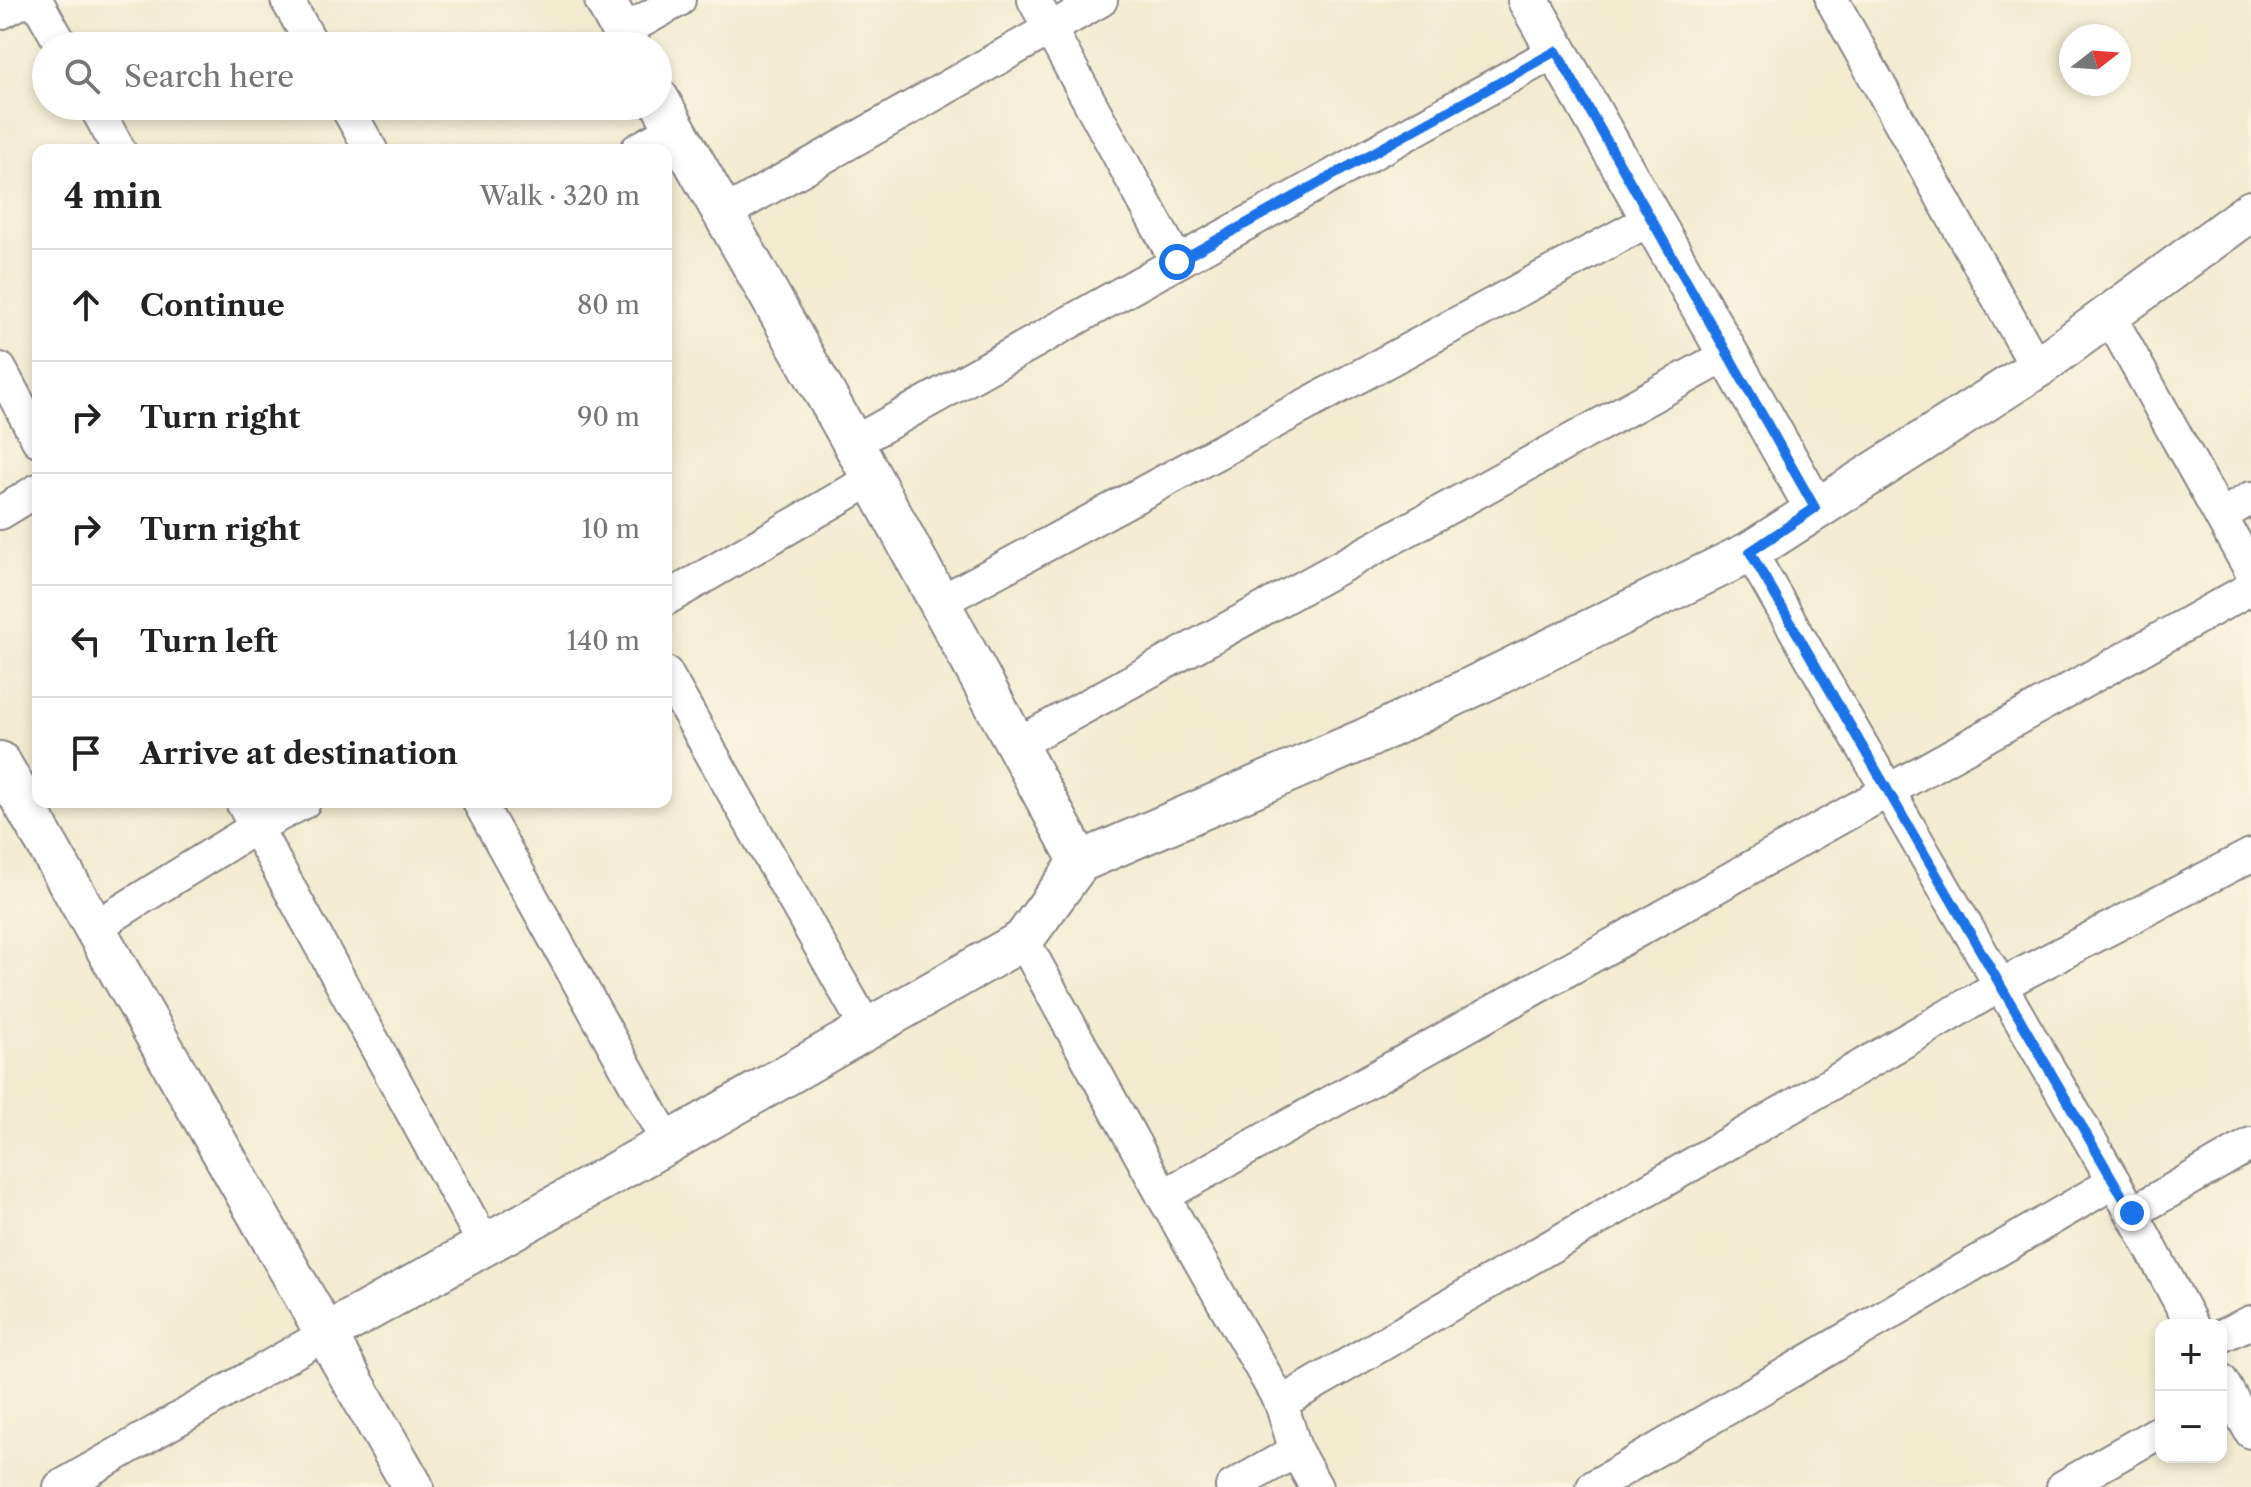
<!DOCTYPE html>
<html lang="en">
<head>
<meta charset="utf-8">
<style>
  :root { --surface:#fff; --page:#f6f6f6; --text:#222; --muted:#767676; --line:#e0e0e0 }
  body { margin:0; font-family:"Libre Caslon Text",serif; background:var(--page); color:var(--text) }
  .controls { position:absolute; right:24px; bottom:24px; display:grid; overflow:hidden; border-radius:16px; box-shadow:0 4px 12px #0003 }
  .controls button { width:72px; height:72px; display:grid; place-items:center; padding:0; border:0; border-bottom:2px solid var(--line); background:var(--surface); color:var(--text); font:40px sans-serif }
  .compass { position:absolute; left:2059px; top:24px; width:72px; height:72px; border-radius:50%; background:var(--surface); box-shadow:0 4px 12px #0003; rotate:73deg }
  .stop { position:absolute; width:24px; height:24px; margin:-18px; border:6px solid #1a73e8; border-radius:50%; background:#fff }
  .stop.end { background:#1a73e8; border-color:#fff; box-shadow:0 2px 8px #0008 }
  .list { margin:0; padding:0; list-style:none }
  h2 { display:flex; justify-content:space-between; align-items:center; height:104px; margin:0; padding:0 32px; font-size:34px }
  h2 small { font-size:26px; font-weight:400; color:var(--muted) }
  .list li { display:grid; grid-template-columns:52px 1fr auto; gap:24px; align-items:center; box-sizing:border-box; height:112px; padding:0 32px; border-top:2px solid var(--line) }
  .list b { display:block; font-size:30px; white-space:nowrap }
  .list em { font-size:26px; font-style:normal; color:var(--muted) }
  .icon { flex:none; width:44px; height:44px; fill:none; stroke:currentColor; stroke-width:2; stroke-linecap:round; stroke-linejoin:round }
  .map { position:relative; flex:none; width:2251px; height:1487px; overflow:hidden }
  .search { position:absolute; background:var(--surface); box-shadow:0 4px 12px #0003; left:32px; top:32px; width:640px; height:88px; display:flex; align-items:center; gap:20px; box-sizing:border-box; padding:0 28px; border-radius:44px; color:var(--muted); font-size:30px }
  .panel { position:absolute; background:var(--surface); box-shadow:0 4px 12px #0003; left:32px; top:144px; width:640px; height:664px; border-radius:16px }
  .map>svg:first-child { display:block }
  .lines { fill:none; stroke-linecap:round; stroke-linejoin:round }
  .minor-casing { stroke:#8a8686; stroke-width:36 }
  .tertiary-casing { stroke:#8a8686; stroke-width:44 }
  .minor { stroke:#fff; stroke-width:32 }
  .tertiary { stroke:#fff; stroke-width:40 }
  .route { stroke:#1a73e8; stroke-width:10 }
</style>
</head>
<body>
<div class="map">
<svg width="2251" height="1487" viewBox="0 0 2251 1487">
  <rect width="100%" height="100%" fill="#fcf5e5"/>
  <filter id="ink" filterUnits="userSpaceOnUse"><feTurbulence type="fractalNoise" baseFrequency=".0125" numOctaves="2"/><feDisplacementMap in="SourceGraphic" scale="16" xChannelSelector="R" yChannelSelector="G"/><feConvolveMatrix kernelMatrix="1 2 1 2 8 2 1 2 1" color-interpolation-filters="sRGB"/></filter>
  <filter id="wash" filterUnits="userSpaceOnUse"><feTurbulence type="fractalNoise" baseFrequency=".006" numOctaves="4" result="noise"/><feDisplacementMap in="SourceGraphic" scale="32" xChannelSelector="R" yChannelSelector="G"/><feGaussianBlur stdDeviation="1.8" result="paint"/><feColorMatrix in="noise" values="0 0 0 0 0 0 0 0 0 0 0 0 0 0 0 0 0 1.4 0 .05"/><feComposite in="paint" operator="in"/></filter>
  <g filter="url(#wash)">
    <rect width="100%" height="100%" fill="#f2ebd0"/>
  </g>
  <g filter="url(#ink)">
    <g class="lines">
      <defs>
        <g id="minor">
          <path d="M36,0L62,46"/>
          <path d="M287,0L313,46"/>
          <path d="M1034,0L1177,262"/>
          <path d="M1832,0L2037,368"/>
          <path d="M0,13L25,0"/>
          <path d="M622,32L679,0"/>
          <path d="M95,106L119,150"/>
          <path d="M346,106L371,150"/>
          <path d="M637,150L674,129"/>
          <path d="M723,214L1101,0"/>
          <path d="M2109,315L2251,571"/>
          <path d="M0,369L38,440"/>
          <path d="M853,443L1556,51"/>
          <path d="M0,513L38,490"/>
          <path d="M2221,516L2251,498"/>
          <path d="M1750,552L2132,1213L2192,1325"/>
          <path d="M666,599L872,479"/>
          <path d="M940,602L1651,219"/>
          <path d="M666,673L867,1029"/>
          <path d="M1017,744L1727,355"/>
          <path d="M242,802L485,1245"/>
          <path d="M479,802L668,1143"/>
          <path d="M95,927L256,827L304,802"/>
          <path d="M1023,940L1163,1196L1281,1403L1296,1451L1316,1487"/>
          <path d="M1163,1196L2251,588"/>
          <path d="M2132,1213L2251,1144"/>
          <path d="M2221,1336L2251,1322"/>
          <path d="M2221,1380L2251,1432"/>
          <path d="M1281,1403L2001,985L2251,855"/>
          <path d="M60,1487L324,1335"/>
          <path d="M1232,1487L1296,1451"/>
          <path d="M1593,1487L2114,1182"/>
          <path d="M2063,1487L2161,1431"/>
        </g>
        <g id="tertiary">
          <path d="M605,0L630,46"/>
          <path d="M1528,0L1815,508"/>
          <path d="M658,98L853,443L1080,862"/>
          <path d="M0,762L413,1487"/>
          <path d="M324,1335L668,1143L1023,940L1080,862L1365,739L1750,552L2037,368L2251,211"/>
        </g>
      </defs>
      <!-- minor casing -->
      <use href="#minor" class="minor-casing"/>
      <!-- tertiary casing -->
      <use href="#tertiary" class="tertiary-casing"/>
      <!-- minor -->
      <use href="#minor" class="minor"/>
      <!-- tertiary -->
      <use href="#tertiary" class="tertiary"/>
    </g>
  </g>
  <g class="lines" filter="url(#ink)">
    <!-- route -->
    <path class="route" d="M1177,262L1556,51L1815,508L1750,552L2132,1213"/>
  </g>
</svg>
<div class="controls">
<button>+</button>
<button>−</button>
</div>
<svg class="compass" viewBox="-18 -18 36 36"><path d="M0-13l5 13h-10z" fill="#e53935"/><path d="M0 13l5-13h-10z" fill="#767676"/></svg>
<div class="stop" style="left:1177px;top:262px"></div>
<div class="stop end" style="left:2132px;top:1213px"></div>
<div class="search"><svg class="icon" aria-label="search" viewBox="0 0 24 24"><circle cx="10" cy="10" r="6"/><path d="M15 15l6 6"/></svg>Search here</div>
<section class="panel">
<h2>4 min<small>Walk · 320 m</small></h2>
<ul class="list">
<li><svg class="icon" aria-label="ahead" viewBox="0 0 24 24"><path d="M12 20V5M6 11l6-6 6 6"/></svg><div><b>Continue</b></div><em>80 m</em></li>
<li><svg class="icon" aria-label="right" viewBox="0 0 24 24"><path d="M7 20v-9h11M14 6l5 5-5 5"/></svg><div><b>Turn right</b></div><em>90 m</em></li>
<li><svg class="icon" aria-label="right" viewBox="0 0 24 24"><path d="M7 20v-9h11M14 6l5 5-5 5"/></svg><div><b>Turn right</b></div><em>10 m</em></li>
<li><svg class="icon" aria-label="left" viewBox="0 0 24 24"><path d="M17 20v-9H6M10 6l-5 5 5 5"/></svg><div><b>Turn left</b></div><em>140 m</em></li>
<li><svg class="icon" aria-label="arrive" viewBox="0 0 24 24"><path d="M6 21V4h12l-3 4 3 4H6"/></svg><div><b>Arrive at destination</b></div></li>
</ul>
</section>
</div>
</body>
</html>
